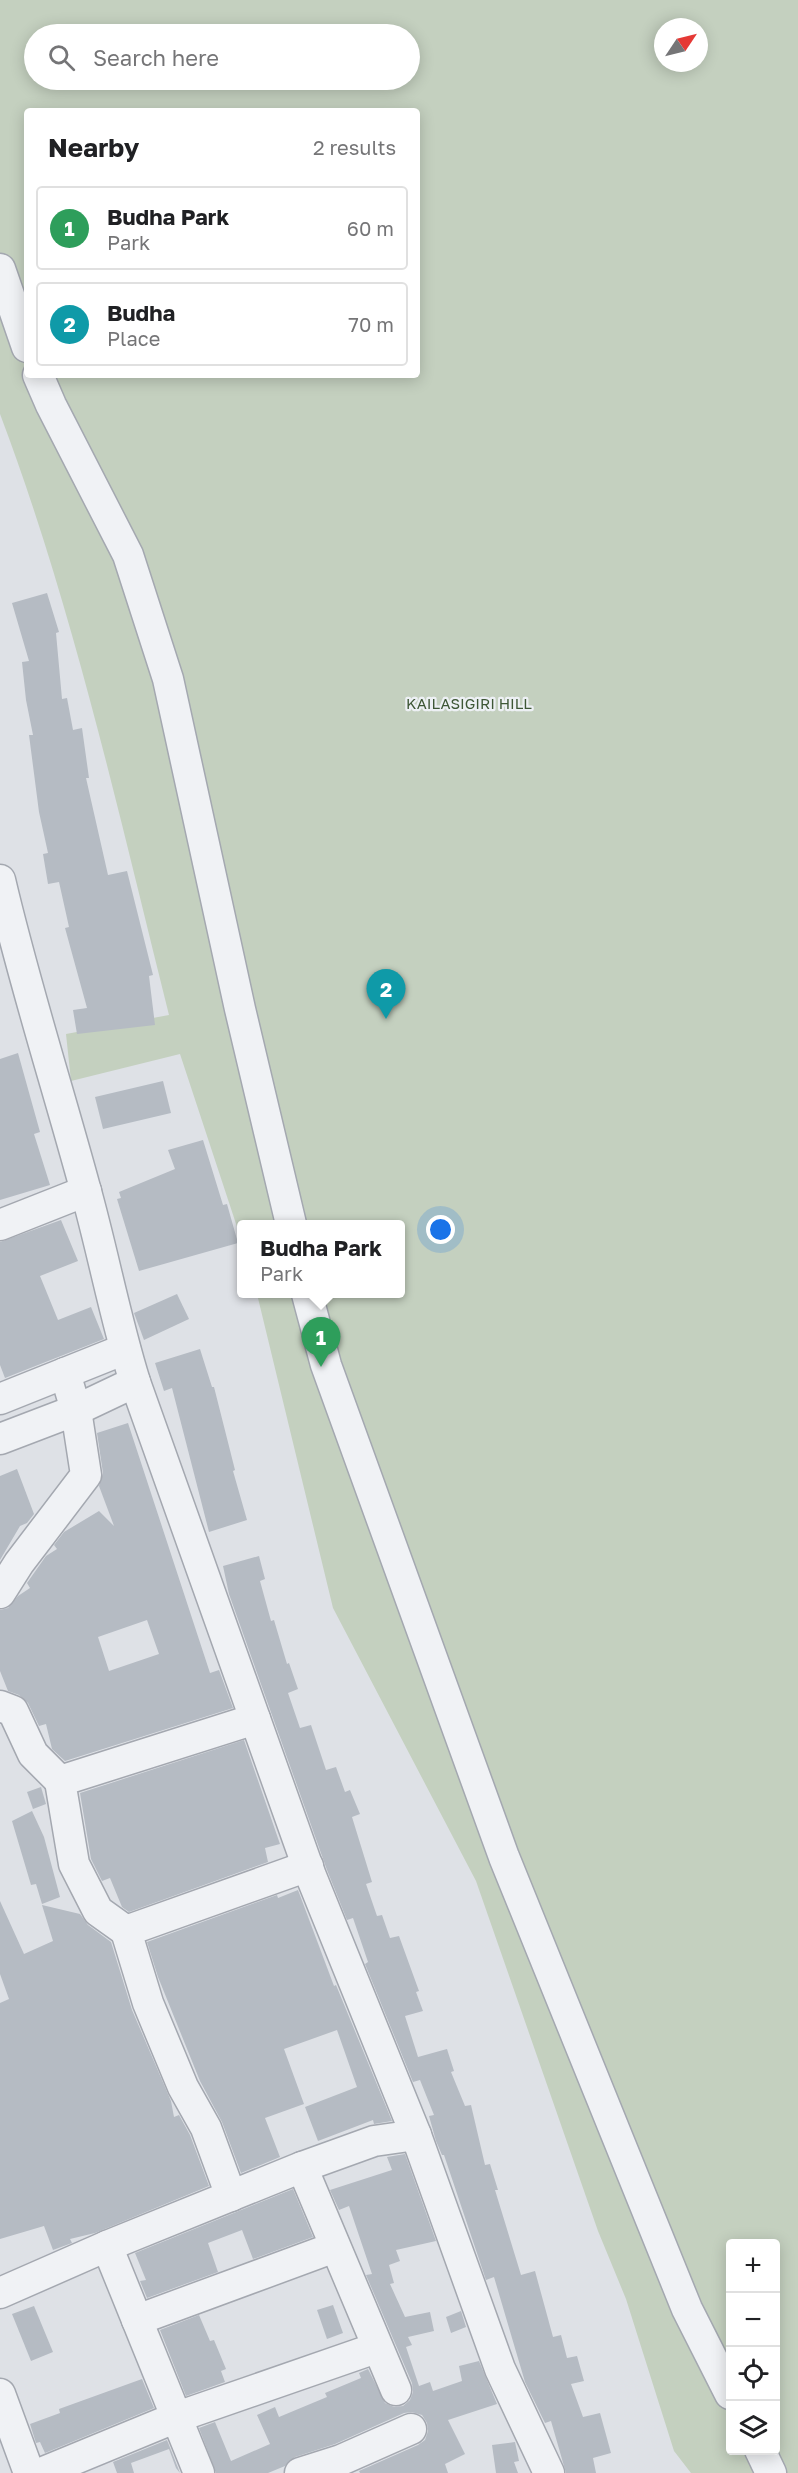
<!DOCTYPE html>
<html lang="en">
<head>
<meta charset="utf-8">
<style>
  :root { --surface:#fff; --page:#f2f2f2; --text:#202124; --muted:#757577; --line:#e0e0e0; --accent:#0f766e }
  body { margin:0; font-family:"Golos Text",sans-serif; background:var(--page); color:var(--text) }
  .controls { position:absolute; right:18px; bottom:18px; display:grid; overflow:hidden; border-radius:6px; box-shadow:0 3px 15px #0003 }
  .controls button { width:54px; height:54px; display:grid; place-items:center; padding:0; border:0; border-bottom:2px solid var(--line); background:var(--surface); color:var(--text); font:30px sans-serif }
  .compass { position:absolute; left:654px; top:18px; width:54px; height:54px; border-radius:50%; background:var(--surface); box-shadow:0 3px 15px #0003; rotate:55deg }
  .you { position:absolute; left:441px; top:1230px; width:21px; height:21px; margin:-15px; border:4px solid #fff; border-radius:50%; background:#1a73e8; box-shadow:0 0 0 9px #1a73e833 }
  .badge { display:grid; place-items:center; width:39px; height:39px; border-radius:50%; background:var(--accent); color:#fff; font-size:20px; font-weight:700 }
  .pin { position:absolute; translate:-50% -50px; filter:drop-shadow(0 2px 3px #0008) }
  .pin::after { content:''; position:absolute; top:32px; width:21px; height:18px; background:inherit; clip-path:polygon(0 0,100% 0,50% 100%) }
  .popup { position:absolute; left:237px; top:1220px; width:168px; height:78px; box-sizing:border-box; display:grid; place-content:center; border-radius:6px; background:var(--surface); filter:drop-shadow(0 2px 4px #0005); font-size:20px; white-space:nowrap; color:var(--muted) }
  .popup b { font-size:22px; color:var(--text) }
  .popup::after { content:''; position:absolute; left:50%; top:100%; margin-left:-12px; border:12px solid transparent; border-top-color:var(--surface) }
  .list { margin:0; padding:0; list-style:none }
  h2 { display:flex; justify-content:space-between; align-items:center; height:78px; margin:0; padding:0 24px; font-size:26px }
  h2 small { font-size:20px; font-weight:400; color:var(--muted) }
  .list li { display:grid; grid-template-columns:39px 1fr auto; gap:18px; align-items:center; box-sizing:border-box; height:84px; margin:0 12px 12px; padding:0 12px; border:2px solid var(--line); border-radius:6px }
  .list b { display:block; font-size:22px; white-space:nowrap }
  .list p { margin:0; font-size:20px; white-space:nowrap; color:var(--muted) }
  .list em { font-size:20px; font-style:normal; color:var(--muted) }
  .icon { flex:none; width:33px; height:33px; fill:none; stroke:currentColor; stroke-width:2; stroke-linecap:round; stroke-linejoin:round }
  .map { position:relative; flex:none; width:798px; height:2473px; overflow:hidden }
  .search { position:absolute; background:var(--surface); box-shadow:0 3px 15px #0003; left:24px; top:24px; width:396px; height:66px; display:flex; align-items:center; gap:15px; box-sizing:border-box; padding:0 21px; border-radius:33px; color:var(--muted); font-size:22px }
  .panel { position:absolute; background:var(--surface); box-shadow:0 3px 15px #0003; left:24px; top:108px; width:396px; height:270px; border-radius:6px }
  .map>svg:first-child { display:block }
  .green { fill:#c4d0bf; fill-rule:evenodd }
  .building { fill:#b5bbc3; fill-rule:evenodd }
  .lines { fill:none; stroke-linecap:round; stroke-linejoin:round }
  .minor-casing { stroke:#a4a8b0; stroke-width:33 }
  .minor { stroke:#f0f2f5; stroke-width:30 }
  .labels { text-anchor:middle; dominant-baseline:central; stroke-width:4.5; stroke-linejoin:round; paint-order:stroke }
  .park-label { font-size:15px; fill:#3e5736; stroke:#edf0f4 }
</style>
</head>
<body>
<div class="map">
<svg width="798" height="2473" viewBox="0 0 798 2473">
  <rect width="100%" height="100%" fill="#dee1e6"/>
  <!-- green -->
  <path class="green" d="M0,0H798V2473H691L674,2451L626,2299L598,2231L476,1881L333,1608L257,1294H400V1224H242L241,1239L180,1054L71,1081L66,1034L169,1015C119,815 73,607 0,414ZM663,27H699V63H663ZM34,34H410V80H34ZM27,111H417V375H27ZM730,2244H776V2450H730Z"/>
  <!-- building -->
  <g class="building">
    <path d="M47,593L59,632L56,633L62,699L67,698L73,730L82,728L89,778H86L108,875L127,871L153,975L149,976L155,1025L77,1034L73,1010L87,1008L65,928L69,927L59,882L48,884L43,854L48,853L39,812L29,735H33L26,700L22,662L29,661L12,603Z"/>
    <path d="M18,1053L40,1132L34,1134L50,1185L0,1200V1059Z"/>
    <path d="M163,1081L171,1113L103,1129L95,1097Z"/>
    <path d="M203,1140L223,1205L227,1204L238,1243L139,1271L117,1199L121,1198L119,1192L175,1169L168,1150Z"/>
    <path d="M61,1220L78,1261L40,1276L58,1320L91,1307L104,1339L5,1378L0,1365V1242Z"/>
    <path d="M177,1294L189,1319L144,1340L134,1313Z"/>
    <path d="M200,1349L212,1387H214L235,1470L233,1471L247,1520L209,1532L172,1388L164,1391L155,1363Z"/>
    <path d="M128,1423L210,1673L219,1670L233,1708L65,1761L52,1749L46,1724L39,1726L28,1703L19,1695L8,1691L0,1671V1610L8,1608L18,1596L30,1588L27,1583L46,1556L57,1549L54,1545L64,1532L99,1511L114,1526L99,1486L103,1473L97,1433ZM147,1620L159,1654L109,1671L98,1637Z"/>
    <path d="M17,1469L34,1514L27,1523L20,1526L0,1560V1476Z"/>
    <path d="M259,1556L265,1579L260,1581L271,1621L274,1620L287,1664L289,1663L298,1689L288,1693L300,1728L311,1725L326,1770L336,1767L345,1792L350,1790L360,1814L352,1817L372,1882L366,1884L377,1916L382,1915L390,1938L399,1936L419,1991L416,1992L423,2011L405,2016L418,2057L447,2049L454,2071L451,2072L465,2106L471,2105L485,2165L490,2164L498,2190H495L521,2275L535,2271L553,2337L561,2335L567,2358L577,2356L584,2381L571,2384L583,2417L600,2413L611,2453L593,2458L596,2473H566L551,2421L545,2423L525,2382L494,2277L486,2280L444,2155H442L436,2141L429,2116L434,2115L420,2080L413,2082L365,1964L368,1962L353,1918L347,1920L327,1870L229,1594L223,1566Z"/>
    <path d="M244,1740L280,1844L265,1848L268,1862L129,1912L122,1907L110,1878L102,1881L91,1859L80,1793Z"/>
    <path d="M41,1787L46,1804L33,1809L27,1792Z"/>
    <path d="M32,1811L44,1837L60,1897L42,1904L36,1884L31,1885L12,1821Z"/>
    <path d="M298,1890L334,1986L336,1985L392,2121L374,2124L373,2120L318,2141L305,2107L357,2087L337,2030L284,2049L304,2104L265,2118L280,2157L241,2173L222,2122L200,2081L158,1977L147,1942L277,1895L278,1898Z"/>
    <path d="M0,1901L24,1954L53,1941L42,1905L80,1914L88,1925L111,1942L132,2010L171,2101L174,2117L179,2115L190,2135L209,2186L95,2233L70,2239L72,2243L53,2250L44,2226L0,2239V2003L9,1999L0,1974Z"/>
    <path d="M405,2154L436,2241L396,2250L400,2261L389,2265L394,2283L390,2284L405,2317L430,2312L434,2331L408,2337L412,2345L406,2347L419,2386L430,2382L433,2391L462,2381L459,2366L479,2361L497,2404L448,2420L465,2454L445,2464L448,2473H360L359,2471L418,2445L425,2440L428,2431L427,2423L422,2415L412,2412L404,2413L335,2444L295,2457L285,2466L268,2473H216L199,2428L215,2422L231,2461L270,2444L257,2415L275,2407L279,2417L327,2397L325,2393L361,2378L359,2373L368,2369L385,2403L394,2407L403,2406L410,2400L413,2392L412,2383L366,2275L372,2274L349,2206L339,2210L330,2190L392,2170L387,2157Z"/>
    <path d="M293,2189L313,2237L253,2259L242,2230L208,2243L218,2272L147,2298L140,2281L146,2280L135,2253Z"/>
    <path d="M333,2305L343,2333L327,2339L317,2310Z"/>
    <path d="M34,2306L53,2352L31,2361L12,2314Z"/>
    <path d="M461,2311L466,2327L451,2333L446,2317Z"/>
    <path d="M199,2315L210,2341L214,2340L226,2369L221,2371L225,2382L186,2396L160,2330Z"/>
    <path d="M142,2379L154,2408L45,2453L40,2442L36,2443L30,2424L60,2413L59,2409Z"/>
    <path d="M167,2440L180,2473L176,2468L169,2449L131,2463L134,2473H117L113,2462Z"/>
    <path d="M515,2442L519,2461L514,2462L518,2473H496L492,2445Z"/>
  </g>
  <g class="lines">
    <defs>
      <g id="minor">
        <path d="M0,269L27,347"/>
        <path d="M38,375L51,405L128,555L168,679L240,1009L291,1224"/>
        <path d="M0,880C24,983 57,1085 85,1188C103,1252 115,1318 135,1382L311,1876L416,2135L500,2369L549,2473"/>
        <path d="M0,1225L86,1191"/>
        <path d="M307,1294L326,1365L504,1857L687,2309L730,2394"/>
        <path d="M0,1399L125,1349"/>
        <path d="M0,1439L76,1410L135,1382"/>
        <path d="M0,1593L19,1563L86,1475L76,1410L65,1373"/>
        <path d="M0,1706L13,1711L33,1754L60,1781"/>
        <path d="M126,1931L98,1911L74,1864L60,1781L255,1719"/>
        <path d="M302,2167L396,2390"/>
        <path d="M231,2196L206,2128L183,2087L148,2003L126,1931L308,1866"/>
        <path d="M107,2246L199,2473"/>
        <path d="M0,2293L107,2246L302,2167L374,2141L416,2135"/>
        <path d="M137,2320L335,2247"/>
        <path d="M0,2394L29,2473"/>
        <path d="M760,2450L771,2473"/>
        <path d="M41,2473L177,2417L376,2348"/>
        <path d="M300,2473L341,2460L411,2429"/>
      </g>
    </defs>
    <!-- minor casing -->
    <use href="#minor" class="minor-casing"/>
    <!-- minor -->
    <use href="#minor" class="minor"/>
  </g>
  <g class="labels">
    <!-- park labels -->
    <g class="park-label">
      <text x="469" y="703">KAILASIGIRI HILL</text>
    </g>
  </g>
</svg>
<div class="controls">
<button>+</button>
<button>−</button>
<button><svg class="icon" aria-label="locate" viewBox="0 0 24 24"><circle cx="12" cy="12" r="6"/><path d="M12 2v4M12 18v4M2 12h4M18 12h4"/></svg></button>
<button><svg class="icon" aria-label="layers" viewBox="0 0 24 24"><path d="M12 4l9 5-9 5-9-5zM3 14l9 5 9-5"/></svg></button>
</div>
<svg class="compass" viewBox="-18 -18 36 36"><path d="M0-13l5 13h-10z" fill="#e53935"/><path d="M0 13l5-13h-10z" fill="#757577"/></svg>
<div class="you"></div>
<div class="pin badge" style="left:321px;top:1367px;background:#2e9e5b">1</div>
<div class="popup"><b>Budha Park</b>Park</div>
<div class="pin badge" style="left:386px;top:1019px;background:#0f9aa8">2</div>
<div class="search"><svg class="icon" aria-label="search" viewBox="0 0 24 24"><circle cx="10" cy="10" r="6"/><path d="M15 15l6 6"/></svg>Search here</div>
<section class="panel">
<h2>Nearby<small>2 results</small></h2>
<ul class="list">
<li><span class="badge" style="background:#2e9e5b">1</span><div><b>Budha Park</b><p>Park</p></div><em>60 m</em></li>
<li><span class="badge" style="background:#0f9aa8">2</span><div><b>Budha</b><p>Place</p></div><em>70 m</em></li>
</ul>
</section>
</div>
</body>
</html>
